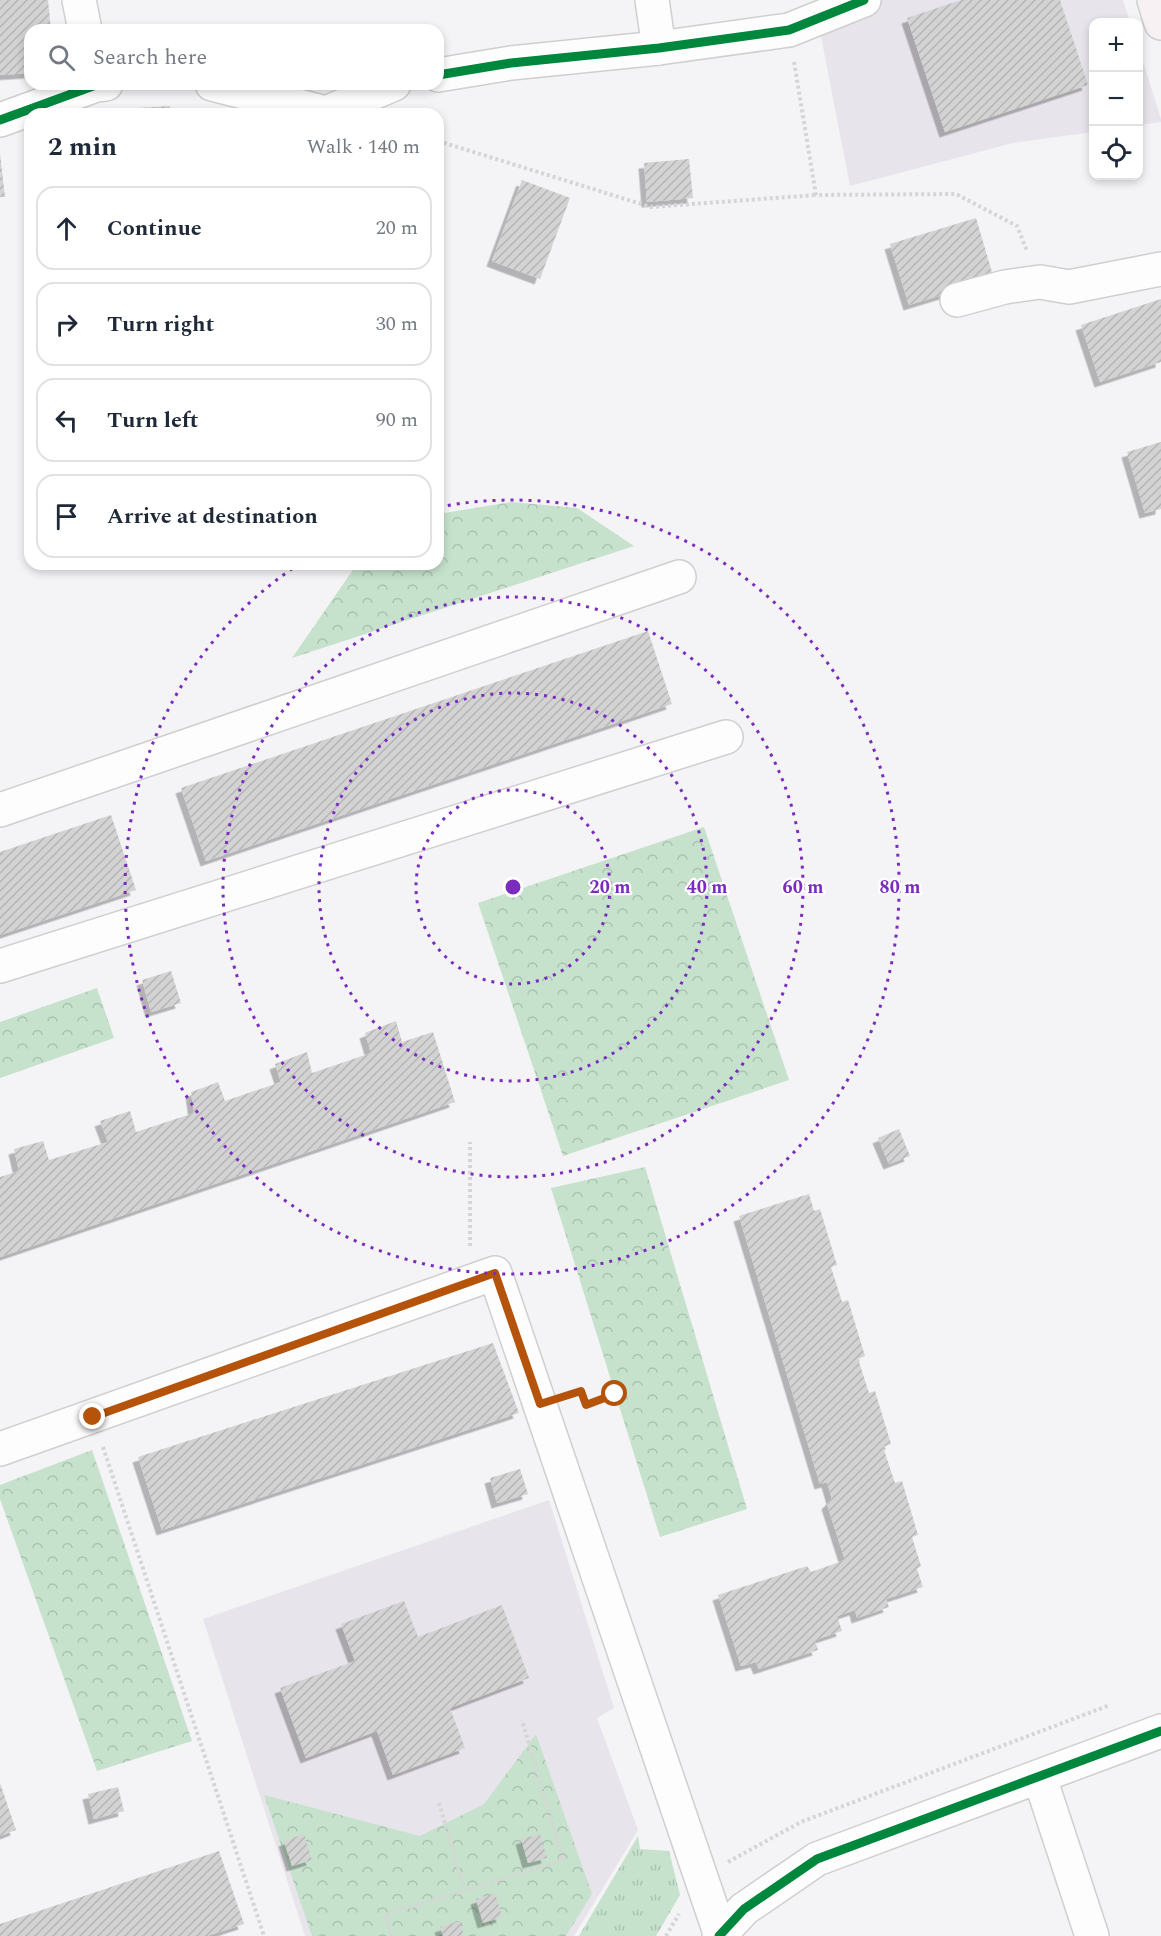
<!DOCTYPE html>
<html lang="en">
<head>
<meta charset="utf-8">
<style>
  :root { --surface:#fff; --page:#f2f2f3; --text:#1f2937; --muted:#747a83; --line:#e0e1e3 }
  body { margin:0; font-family:Spectral,serif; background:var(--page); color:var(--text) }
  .controls { position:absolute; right:18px; top:18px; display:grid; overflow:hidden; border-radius:12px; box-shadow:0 3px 9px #0003 }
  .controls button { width:54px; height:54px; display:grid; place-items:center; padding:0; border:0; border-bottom:2px solid var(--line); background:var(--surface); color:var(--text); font:30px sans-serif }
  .stop { position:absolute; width:18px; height:18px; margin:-14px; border:4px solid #b45309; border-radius:50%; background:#fff }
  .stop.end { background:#b45309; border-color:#fff; box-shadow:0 2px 6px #0008 }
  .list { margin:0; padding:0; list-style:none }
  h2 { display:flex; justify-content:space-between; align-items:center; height:78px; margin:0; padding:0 24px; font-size:26px }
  h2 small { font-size:20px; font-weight:400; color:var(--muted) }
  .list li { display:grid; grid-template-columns:39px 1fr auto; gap:18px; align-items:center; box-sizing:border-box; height:84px; margin:0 12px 12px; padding:0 12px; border:2px solid var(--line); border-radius:18px }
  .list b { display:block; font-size:22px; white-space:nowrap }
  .list em { font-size:20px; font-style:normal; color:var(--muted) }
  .icon { flex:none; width:33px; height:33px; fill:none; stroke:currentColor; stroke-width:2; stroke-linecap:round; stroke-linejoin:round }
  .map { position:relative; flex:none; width:1161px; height:1936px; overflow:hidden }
  .search { position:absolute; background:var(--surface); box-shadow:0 3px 9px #0003; left:24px; top:24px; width:420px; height:66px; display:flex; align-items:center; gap:15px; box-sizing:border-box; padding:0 21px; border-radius:18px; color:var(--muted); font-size:22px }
  .panel { position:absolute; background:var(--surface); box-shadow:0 3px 9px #0003; left:24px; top:108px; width:420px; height:462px; border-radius:18px }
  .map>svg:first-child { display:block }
  .built { fill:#e8e4eb }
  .grass { fill:url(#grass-tufts) }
  .park { fill:url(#park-crowns) }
  .building { fill:url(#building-hatch); filter:url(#shadow) }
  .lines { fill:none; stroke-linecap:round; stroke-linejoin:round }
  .minor-casing { stroke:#d0cfd0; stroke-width:36 }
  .major-casing { stroke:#cfcfcf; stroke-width:36 }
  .path { stroke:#d6d5d6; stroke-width:4; stroke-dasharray:3 3; stroke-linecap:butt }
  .minor { stroke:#fdfdfe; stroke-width:33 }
  .major { stroke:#f7f1f3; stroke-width:33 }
  .cycleway-casing { stroke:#fff; stroke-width:13 }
  .cycleway { stroke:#00873e; stroke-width:9 }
  .route { stroke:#b45309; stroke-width:8 }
  .ring { fill:none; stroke:#7b2cbf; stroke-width:3; stroke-dasharray:3 6 }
  .centre { fill:#7b2cbf; stroke:#fff; stroke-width:3 }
  .ring-label { font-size:18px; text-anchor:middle; font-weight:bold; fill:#7b2cbf; stroke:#fff; stroke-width:4.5; stroke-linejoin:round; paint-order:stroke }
</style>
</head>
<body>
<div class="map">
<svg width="1161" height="1936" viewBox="0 0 1161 1936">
  <defs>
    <pattern id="grass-tufts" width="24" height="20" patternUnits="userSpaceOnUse" patternTransform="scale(1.5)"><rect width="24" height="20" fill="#c6e2cd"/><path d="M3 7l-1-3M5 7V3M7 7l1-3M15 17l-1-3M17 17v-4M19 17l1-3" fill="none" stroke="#aac2b0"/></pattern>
    <pattern id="park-crowns" width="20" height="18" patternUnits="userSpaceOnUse" patternTransform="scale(1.5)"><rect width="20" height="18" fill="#c6e2cd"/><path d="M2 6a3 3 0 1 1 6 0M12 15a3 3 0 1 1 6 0" fill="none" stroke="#aac2b0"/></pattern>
    <pattern id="building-hatch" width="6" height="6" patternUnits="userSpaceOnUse" patternTransform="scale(1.5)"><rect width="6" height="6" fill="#d4d3d4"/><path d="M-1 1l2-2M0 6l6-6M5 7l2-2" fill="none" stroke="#b6b5b6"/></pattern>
    <filter id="shadow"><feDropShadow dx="-5.5" dy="5.5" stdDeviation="0" flood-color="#0004"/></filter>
  </defs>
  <rect width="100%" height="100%" fill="#f4f3f5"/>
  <!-- built -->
  <g class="built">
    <path d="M814,0H1123L1130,22H1094L1093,132L1013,143L850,186Z"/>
    <path d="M1139,49L1161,119V122L1139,125Z"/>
    <path d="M549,1500L614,1708L597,1718L638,1830L574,1936H305L203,1619Z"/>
  </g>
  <!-- grass -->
  <path class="grass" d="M638,1836L640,1849L669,1851L680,1895L656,1936H579Z"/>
  <!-- park -->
  <g class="park">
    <path d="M512,502L577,508L634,546L292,658L357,564H438V514Z"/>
    <path d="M704,827L789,1080L563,1156L478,903Z"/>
    <path d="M97,988L114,1038L0,1078V1022Z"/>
    <path d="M645,1167L747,1509L660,1537L551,1188Z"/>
    <path d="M92,1450L192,1741L97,1771L0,1499V1485Z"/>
    <path d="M536,1734L592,1894L566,1936H312L264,1795L420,1836L484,1804Z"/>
  </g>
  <!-- building -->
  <g class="building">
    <path d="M0,0H48L51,30H30V73L0,75Z"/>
    <path d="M961,0H1060L1088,85L945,132L907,18Z"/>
    <path d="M170,106V114H120V109Z"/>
    <path d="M0,153L5,197H0Z"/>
    <path d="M689,159L693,198L647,202L644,163Z"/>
    <path d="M522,180L570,198L540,279L492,261Z"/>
    <path d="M976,218L994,279L909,305L890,244Z"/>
    <path d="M1161,299V362L1100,382L1081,325Z"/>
    <path d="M1161,442V509L1145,513L1127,452Z"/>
    <path d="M648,631L672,704L206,861L181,788Z"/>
    <path d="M111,815L136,890L0,935V852Z"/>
    <path d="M171,971L181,1003L151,1012L142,980Z"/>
    <path d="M396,1021L402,1042L433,1032L455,1102L0,1257V1177L19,1171L14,1149L43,1141L49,1160L108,1142L100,1121L130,1111L136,1132L194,1113L191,1092L205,1087L218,1082L225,1101L281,1082L275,1064L307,1052L312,1073L371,1053L365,1033Z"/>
    <path d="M899,1129L910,1156L889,1164L878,1138Z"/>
    <path d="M809,1194L814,1211L820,1209L837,1265L831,1267L842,1302L848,1300L865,1356L858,1359L869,1393L875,1391L891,1444L883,1447L895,1483L902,1481L918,1535L912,1537L921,1566L917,1569L923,1587L886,1599L889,1607L857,1618L855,1610L837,1616L842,1631L815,1640L818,1650L759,1669L756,1662L741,1666L718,1595L807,1566L811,1572L845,1560L827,1504L832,1499L827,1482L820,1484L739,1216Z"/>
    <path d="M493,1343L519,1413L162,1530L138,1457Z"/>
    <path d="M520,1469L528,1494L497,1503L490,1478Z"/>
    <path d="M404,1601L418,1637L502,1605L529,1678L450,1708L465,1748L393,1775L377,1731L306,1758L280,1688L355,1661L341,1624Z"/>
    <path d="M0,1783L16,1830L0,1836Z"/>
    <path d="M118,1787L124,1811L94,1819L88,1794Z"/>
    <path d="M304,1834L312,1860L292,1866L284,1841Z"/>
    <path d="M540,1834L547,1858L528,1863L521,1839Z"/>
    <path d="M219,1851L244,1924L207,1936H0V1924Z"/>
    <path d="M495,1893L502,1917L483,1923L476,1899Z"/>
    <path d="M460,1921L464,1936H443L440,1927Z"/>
  </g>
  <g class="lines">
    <defs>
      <g id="minor">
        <path d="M79,0L85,30"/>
        <path d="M652,0L659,48"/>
        <path d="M438,75L511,63L659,48L789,30L864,0"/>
        <path d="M212,84L326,113L394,84"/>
        <path d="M0,120L96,85L106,84"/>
        <path d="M957,300L1005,287L1040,282L1069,287L1161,269"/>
        <path d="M0,810L679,577"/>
        <path d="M0,966L726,737"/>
        <path d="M0,1449L495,1273L720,1933"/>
        <path d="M1040,1778L1092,1936"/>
        <path d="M719,1936L744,1909L817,1859L1161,1731"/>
      </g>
      <path id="major" d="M1154,0L1161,23"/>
    </defs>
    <!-- minor casing -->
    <use href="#minor" class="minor-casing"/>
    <!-- major casing -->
    <use href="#major" class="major-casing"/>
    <!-- path -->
    <g class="path">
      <path d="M794,62L816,195L956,194L1017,226L1027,251"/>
      <path d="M438,141L651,207L816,195"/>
      <path d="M470,1246V1142"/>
      <path d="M569,1395L581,1391L586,1405L615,1394"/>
      <path d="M103,1447L264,1936"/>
      <path d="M439,1803L465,1890"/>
      <path d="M728,1862L801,1822L1110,1705"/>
      <path d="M392,1936L385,1915L563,1860L522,1720"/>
      <path d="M666,1936L679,1914"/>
    </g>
    <!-- minor -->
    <use href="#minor" class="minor"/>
    <!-- major -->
    <use href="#major" class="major"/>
    <defs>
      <g id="cycleway">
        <path d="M438,75L511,63L659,48L789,30L864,0"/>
        <path d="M0,120L96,85L106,84"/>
        <path d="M719,1936L744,1909L817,1859L1161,1731"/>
      </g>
    </defs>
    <!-- cycleway casing -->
    <use href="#cycleway" class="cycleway-casing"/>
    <!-- cycleway -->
    <use href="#cycleway" class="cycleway"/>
  </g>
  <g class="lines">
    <!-- route -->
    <path class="route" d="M93,1417L495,1273L540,1404L581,1391L586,1405L615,1394"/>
  </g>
  <!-- distance rings -->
  <g class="ring">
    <circle cx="513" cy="887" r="97"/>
    <circle cx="513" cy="887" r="194"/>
    <circle cx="513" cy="887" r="290"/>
    <path d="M439 507A387 387 0 1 1 299 564"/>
  </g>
  <circle cx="513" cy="887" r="9" class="centre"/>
  <g class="ring-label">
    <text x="610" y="893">20 m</text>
    <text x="707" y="893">40 m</text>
    <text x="803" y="893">60 m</text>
    <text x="900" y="893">80 m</text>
  </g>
</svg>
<div class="controls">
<button>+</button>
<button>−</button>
<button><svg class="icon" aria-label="locate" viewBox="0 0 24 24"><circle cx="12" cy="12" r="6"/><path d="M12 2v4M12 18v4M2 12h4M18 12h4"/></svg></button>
</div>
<div class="stop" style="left:615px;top:1394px"></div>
<div class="stop end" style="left:93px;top:1417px"></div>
<div class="search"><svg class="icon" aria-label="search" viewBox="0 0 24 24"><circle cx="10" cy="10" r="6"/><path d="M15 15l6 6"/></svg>Search here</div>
<section class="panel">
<h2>2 min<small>Walk · 140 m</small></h2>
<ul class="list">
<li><svg class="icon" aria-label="ahead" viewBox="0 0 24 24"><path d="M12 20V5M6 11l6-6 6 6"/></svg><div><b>Continue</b></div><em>20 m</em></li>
<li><svg class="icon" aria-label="right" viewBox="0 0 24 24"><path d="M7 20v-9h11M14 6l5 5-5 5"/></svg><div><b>Turn right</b></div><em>30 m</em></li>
<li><svg class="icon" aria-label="left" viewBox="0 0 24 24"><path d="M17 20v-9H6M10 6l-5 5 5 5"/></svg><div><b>Turn left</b></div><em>90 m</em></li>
<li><svg class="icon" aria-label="arrive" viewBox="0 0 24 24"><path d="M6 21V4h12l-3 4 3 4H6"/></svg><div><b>Arrive at destination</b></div></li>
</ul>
</section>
</div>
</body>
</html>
